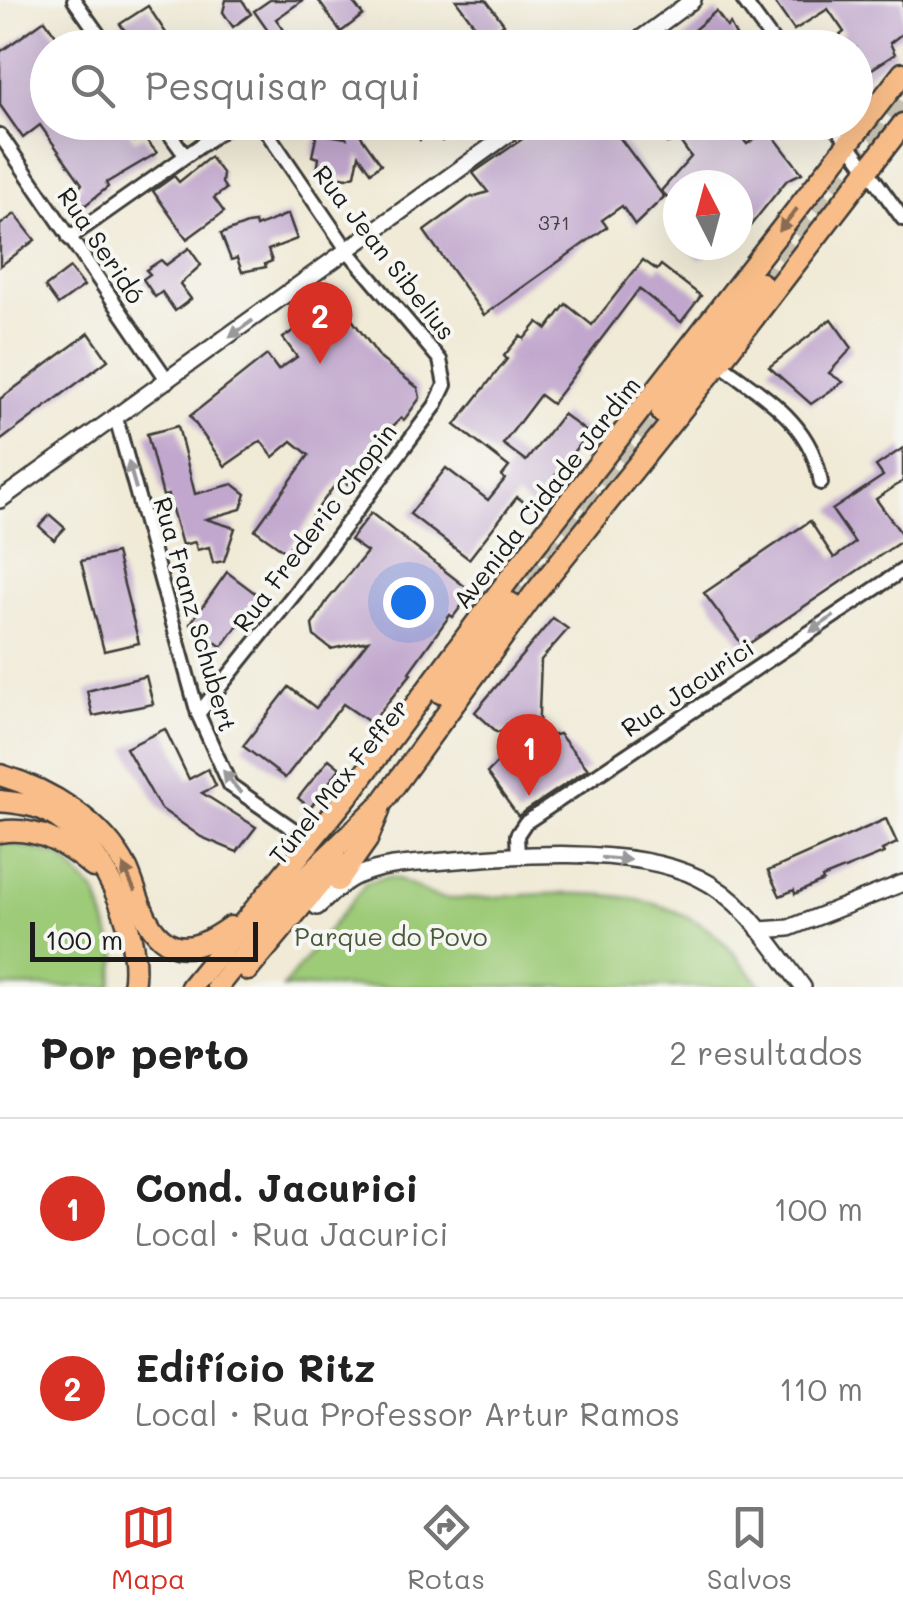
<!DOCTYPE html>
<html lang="pt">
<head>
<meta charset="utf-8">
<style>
  :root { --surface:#fff; --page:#f2f2f2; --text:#222; --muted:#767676; --line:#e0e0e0; --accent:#d93025 }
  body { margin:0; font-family:Mali,sans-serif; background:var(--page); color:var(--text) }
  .compass { position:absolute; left:663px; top:170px; width:90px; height:90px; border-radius:50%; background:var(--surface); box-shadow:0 10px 40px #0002; rotate:354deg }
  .scale { position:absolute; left:30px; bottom:25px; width:228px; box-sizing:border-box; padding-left:10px; border:5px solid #1c1c1c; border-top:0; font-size:28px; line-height:35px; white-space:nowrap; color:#1c1c1c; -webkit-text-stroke:8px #f6f6f2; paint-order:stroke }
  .you { position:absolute; left:408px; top:602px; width:35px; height:35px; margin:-25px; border:8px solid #fff; border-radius:50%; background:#1a73e8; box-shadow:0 0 0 15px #1a73e833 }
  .badge { display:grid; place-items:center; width:65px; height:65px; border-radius:50%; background:var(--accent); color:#fff; font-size:32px; font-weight:700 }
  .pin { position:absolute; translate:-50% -82px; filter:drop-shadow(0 2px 5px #0008) }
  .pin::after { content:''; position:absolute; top:52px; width:35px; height:30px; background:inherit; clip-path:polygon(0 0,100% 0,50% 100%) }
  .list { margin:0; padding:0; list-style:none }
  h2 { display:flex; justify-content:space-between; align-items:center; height:130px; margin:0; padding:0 40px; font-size:42px }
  h2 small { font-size:32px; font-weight:400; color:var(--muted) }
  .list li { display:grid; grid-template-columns:65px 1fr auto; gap:30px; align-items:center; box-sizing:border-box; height:180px; padding:0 40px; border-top:2px solid var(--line) }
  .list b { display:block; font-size:38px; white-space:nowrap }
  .list p { margin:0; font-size:32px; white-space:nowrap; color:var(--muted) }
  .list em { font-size:32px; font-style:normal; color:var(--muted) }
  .icon { flex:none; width:55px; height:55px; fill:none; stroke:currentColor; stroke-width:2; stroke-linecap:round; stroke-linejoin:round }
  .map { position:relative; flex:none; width:903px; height:987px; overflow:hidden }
  .search { position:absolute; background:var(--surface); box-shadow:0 10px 40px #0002; left:30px; right:30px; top:30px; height:110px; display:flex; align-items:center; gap:25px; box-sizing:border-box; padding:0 35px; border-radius:55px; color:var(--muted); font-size:38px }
  .sheet { height:490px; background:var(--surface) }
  nav { display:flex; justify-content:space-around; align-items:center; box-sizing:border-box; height:140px; border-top:2px solid var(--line); background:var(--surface); font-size:28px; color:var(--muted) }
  nav a { display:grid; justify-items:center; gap:5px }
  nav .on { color:var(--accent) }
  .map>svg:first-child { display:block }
  .green { fill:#9dcb78; stroke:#5c744a; stroke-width:2.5 }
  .building { fill:#c1a7cd }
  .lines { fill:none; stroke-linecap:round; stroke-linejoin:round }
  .trunk-tunnel { stroke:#c6c1b1; stroke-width:20; stroke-dasharray:20 10; stroke-linecap:butt }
  .minor-casing { stroke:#3c3b38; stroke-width:18 }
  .tertiary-casing { stroke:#3c3b38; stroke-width:20 }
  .trunk-casing { stroke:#3c3b38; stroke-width:25 }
  .minor { stroke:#fff; stroke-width:12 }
  .tertiary { stroke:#fff; stroke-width:15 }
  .trunk { stroke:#f8bd88; stroke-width:20 }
  .oneway { fill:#8a6c52 }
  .oneway2 { fill:#999 }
  .labels { text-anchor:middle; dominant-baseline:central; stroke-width:8; stroke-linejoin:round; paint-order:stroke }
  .number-label { font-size:20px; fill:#453f48 }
  .street-label { font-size:25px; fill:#1c1c1c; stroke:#f6f6f2 }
  .park-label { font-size:25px; fill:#49593c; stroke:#f6f6f2 }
</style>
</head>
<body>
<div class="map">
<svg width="903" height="987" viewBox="0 0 903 987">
  <rect width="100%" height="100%" fill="#f6f6f2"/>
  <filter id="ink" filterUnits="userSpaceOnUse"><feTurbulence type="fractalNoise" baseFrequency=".01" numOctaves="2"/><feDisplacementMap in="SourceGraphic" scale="20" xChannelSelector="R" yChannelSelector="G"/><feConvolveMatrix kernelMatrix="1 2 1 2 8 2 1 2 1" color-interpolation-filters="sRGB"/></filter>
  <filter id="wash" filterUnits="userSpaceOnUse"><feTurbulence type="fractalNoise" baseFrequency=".0048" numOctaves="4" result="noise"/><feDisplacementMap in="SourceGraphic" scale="40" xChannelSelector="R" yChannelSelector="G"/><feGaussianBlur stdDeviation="2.25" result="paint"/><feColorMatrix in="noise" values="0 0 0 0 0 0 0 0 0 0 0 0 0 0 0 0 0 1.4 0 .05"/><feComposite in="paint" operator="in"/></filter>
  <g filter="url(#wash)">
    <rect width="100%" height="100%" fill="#f0ead6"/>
    <!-- green -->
    <g class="green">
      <path d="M3,841L61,856L97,895L117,957L111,987H0V843Z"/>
      <path d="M387,877C410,878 425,899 452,899C536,897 635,877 709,930C730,946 745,967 762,987H283L367,882Z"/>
    </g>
    <g id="blocks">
      <!-- building -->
      <g class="building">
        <path d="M226,0H242L251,14L233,27L223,12Z"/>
        <path d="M270,0H303L276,19L297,48H280L254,11Z"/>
        <path d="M318,0H351L363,15L341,32Z"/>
        <path d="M456,0H486L504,24L484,38Z"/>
        <path d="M773,0H903V33L890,43L895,54L872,69L856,91V48H824L844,32L828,9L794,30Z"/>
        <path d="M148,6L176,48H137L138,39H131L120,24Z"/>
        <path d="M716,11L727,27L730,24L742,48H673Z"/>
        <path d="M45,20L65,48H48V122H122L135,141L143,136L157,153L106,183L108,187L83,207L73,195L82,184L40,125L23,138L0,105V52Z"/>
        <path d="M335,122H351L381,164L371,172L359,155L355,175L347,178L317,172L319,158L312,156L317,133L346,138Z"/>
        <path d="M407,122H468L442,141L434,130L420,140Z"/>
        <path d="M547,122H608L664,197L635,225L622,206L602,220L607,227L484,315L424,231L469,198L488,192L473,173Z"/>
        <path d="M644,122H729L747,144L768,129L802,173L787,180L738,241V185H678V207L661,191L691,157L679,140L667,143L659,132L654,136Z"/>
        <path d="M210,157L223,174L222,183L226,189L214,198L224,212L187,239L153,191L174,176L179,182Z"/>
        <path d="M15,214L35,240L0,266V225Z"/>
        <path d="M288,214L297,239L268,250L272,261L265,264L266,267L242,272L237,258L231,260L221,234L247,224L255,223L256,227Z"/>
        <path d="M685,245H716L700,260Z"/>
        <path d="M189,248L201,265L180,284L191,299L175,311L162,292L155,297L143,279L150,274L146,270L161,260L166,265Z"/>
        <path d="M643,260L657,270L661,265L701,296L681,322L639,289L552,404L540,395L503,444L526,461L563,414L588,433L551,481L554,483L538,505L536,503L532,508L517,497L469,559L410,514L446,468L488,500L505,479L502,476L509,467L455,425L507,359L504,356L520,336L524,339L538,322L547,329L566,304L592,325Z"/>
        <path d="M70,268L84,286L58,305L45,287Z"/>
        <path d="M337,299L381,359L418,388L420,398L404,420L401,418L387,432L347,484L340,478L286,552L255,530L309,455L292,441L273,457L261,441L225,466L190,416L267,355L278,370L297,357L283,338Z"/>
        <path d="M831,319L852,348L829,373L843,382L811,404L769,367Z"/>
        <path d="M89,333L108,360L0,441V399Z"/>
        <path d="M178,426L195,494L233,484L246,494L241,509L206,519L235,528L224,561L213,563L209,547L197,550L195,542L182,545L168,495L163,496L147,434Z"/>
        <path d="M903,448V481L876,499L903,536V540L744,647L704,593L810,521L834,558L855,543L832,510L883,476L876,466Z"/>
        <path d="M371,513L472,592L453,617L450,615L409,672L411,674L371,723L343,704L285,778L243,746L289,687L316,708L368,641L331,649L314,636L312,625L327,601L367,552L350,540Z"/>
        <path d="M50,515L65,528L54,540L39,526Z"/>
        <path d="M116,553L139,643L104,651L81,561Z"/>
        <path d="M227,572L259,596L222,647L190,624Z"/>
        <path d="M553,618L568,629L541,660L538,739L559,734L588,769L518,816L487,773L538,721L497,732L475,712Z"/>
        <path d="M146,676L153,704L93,716L87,691Z"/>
        <path d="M165,729L189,779L208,769L216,786L202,793L256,827L237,852L201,837L160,808L126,748Z"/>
        <path d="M329,759L340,768L310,808L298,798Z"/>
        <path d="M886,819L897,843L882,850L884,853L822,878L823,881L795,894L794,890L780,896L768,871Z"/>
      </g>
    </g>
  </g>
  <g filter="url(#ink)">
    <use href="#blocks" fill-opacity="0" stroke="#3c3b38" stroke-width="2.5"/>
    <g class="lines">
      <!-- trunk-tunnel -->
      <g class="trunk-tunnel">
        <path d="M761,283L903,97"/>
        <path d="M510,603L667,396"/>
      </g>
      <defs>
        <g id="minor">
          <path d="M74,0L108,48"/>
          <path d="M743,0L778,48"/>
          <path d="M161,122L185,155"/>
          <path d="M833,122L903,219"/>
          <path d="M0,135L168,381"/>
          <path d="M69,238L234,122"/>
          <path d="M719,363C764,397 812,422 821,483"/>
          <path d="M116,418L198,714L230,785L309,840"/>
          <path d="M198,714L295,593L435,406L445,385L440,360L348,251L260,122"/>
          <path d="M518,856L517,835L525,823L903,570"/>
        </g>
        <g id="tertiary">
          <path d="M628,48L693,0"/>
          <path d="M0,500L525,122"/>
          <path d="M317,907C330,896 343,881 359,875C383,865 409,864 434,862C509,855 630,844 699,878C745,900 773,948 803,987"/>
          <path d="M759,930L789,928L903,883"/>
        </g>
        <g id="trunk">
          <path d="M662,413L761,283"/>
          <path d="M441,693L510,603"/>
          <path d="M0,775C50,790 102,821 127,869C138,893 143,927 167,942C189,955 213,939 230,927"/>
          <path d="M0,801C15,803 32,804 46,811C99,837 143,930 133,987"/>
          <path d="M0,832C36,826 66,844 93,867"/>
          <path d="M338,881L367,840L379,811"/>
          <path d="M248,970L338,862"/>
          <path d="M191,987L351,792L512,575L903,73"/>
          <path d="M217,987L302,881L381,804L534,594L719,363L903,124"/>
        </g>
      </defs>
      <!-- minor casing -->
      <use href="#minor" class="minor-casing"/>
      <!-- tertiary casing -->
      <use href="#tertiary" class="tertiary-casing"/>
      <!-- trunk casing -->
      <use href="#trunk" class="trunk-casing"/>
      <!-- minor -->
      <use href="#minor" class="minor"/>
      <!-- tertiary -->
      <use href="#tertiary" class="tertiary"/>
      <!-- trunk -->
      <use href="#trunk" class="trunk"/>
    </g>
    <!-- one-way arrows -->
    <defs><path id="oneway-solid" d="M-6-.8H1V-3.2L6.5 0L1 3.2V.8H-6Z" transform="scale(2.5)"/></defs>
    <g class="oneway">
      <use href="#oneway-solid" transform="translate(788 220) rotate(128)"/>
      <use href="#oneway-solid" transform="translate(129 878) rotate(-114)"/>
    </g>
    <g class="oneway2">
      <use href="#oneway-solid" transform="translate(241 329) rotate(144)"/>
      <use href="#oneway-solid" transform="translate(132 475) rotate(-106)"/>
      <use href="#oneway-solid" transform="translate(822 624) rotate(146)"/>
      <use href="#oneway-solid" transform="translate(232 782) rotate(-128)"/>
      <use href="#oneway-solid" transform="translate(616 859) rotate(5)"/>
    </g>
  </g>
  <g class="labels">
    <!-- number labels -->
    <g class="number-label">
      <text x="554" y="222">371</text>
    </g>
    <!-- street labels -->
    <g class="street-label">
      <text transform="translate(102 245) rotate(56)">Rua Seridó</text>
      <text transform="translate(385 252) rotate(52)">Rua Jean Sibelius</text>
      <text transform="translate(546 492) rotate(-52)">Avenida Cidade Jardim</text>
      <text transform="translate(314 527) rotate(-53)">Rua Frederic Chopin</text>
      <text transform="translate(196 614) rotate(74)">Rua Franz Schubert</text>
      <text transform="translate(687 687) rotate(-34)">Rua Jacurici</text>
      <text transform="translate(338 781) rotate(-51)">Túnel Max Feffer</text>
    </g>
    <!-- park labels -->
    <g class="park-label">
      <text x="391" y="936">Parque do Povo</text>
    </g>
  </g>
</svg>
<svg class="compass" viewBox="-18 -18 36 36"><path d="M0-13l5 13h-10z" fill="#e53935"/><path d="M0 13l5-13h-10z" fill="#767676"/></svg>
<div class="scale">100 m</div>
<div class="you"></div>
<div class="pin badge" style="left:529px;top:796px">1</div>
<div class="pin badge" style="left:320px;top:364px">2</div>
<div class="search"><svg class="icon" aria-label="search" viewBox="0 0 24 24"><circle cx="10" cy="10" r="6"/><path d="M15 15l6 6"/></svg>Pesquisar aqui</div>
</div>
<section class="sheet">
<h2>Por perto<small>2 resultados</small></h2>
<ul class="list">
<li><span class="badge">1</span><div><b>Cond. Jacurici</b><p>Local · Rua Jacurici</p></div><em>100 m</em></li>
<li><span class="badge">2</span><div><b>Edifício Ritz</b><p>Local · Rua Professor Artur Ramos</p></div><em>110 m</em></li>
</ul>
</section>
<nav>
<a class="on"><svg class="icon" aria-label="map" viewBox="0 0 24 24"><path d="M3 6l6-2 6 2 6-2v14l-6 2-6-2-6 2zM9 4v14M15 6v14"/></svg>Mapa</a>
<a><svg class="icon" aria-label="directions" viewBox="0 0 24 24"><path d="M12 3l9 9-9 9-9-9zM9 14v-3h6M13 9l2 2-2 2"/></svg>Rotas</a>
<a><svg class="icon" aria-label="saved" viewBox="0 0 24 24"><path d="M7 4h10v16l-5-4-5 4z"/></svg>Salvos</a>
</nav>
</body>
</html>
